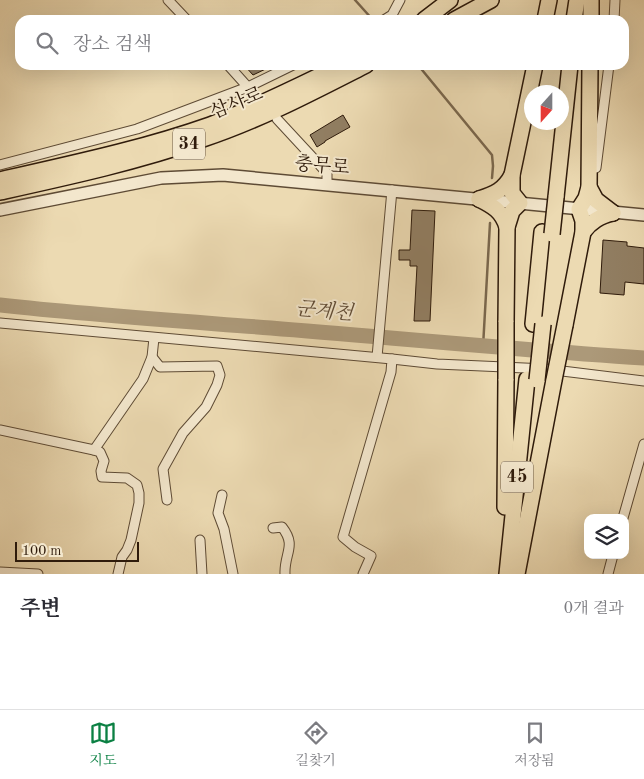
<!DOCTYPE html>
<html lang="ko">
<head>
<meta charset="utf-8">
<style>
  :root { --surface:#fff; --page:#f7f7f7; --text:#2b2b33; --muted:#7c7c81; --line:#e1e1e2; --accent:#0b8043 }
  body { margin:0; font-family:"Old Standard TT","Noto Serif KR",serif; background:var(--page); color:var(--text) }
  .controls { position:absolute; right:15px; bottom:15px; display:grid; overflow:hidden; border-radius:10px; box-shadow:0 5px 20px #0002 }
  .controls button { width:45px; height:45px; display:grid; place-items:center; padding:0; border:0; border-bottom:1px solid var(--line); background:var(--surface); color:var(--text); font:25px sans-serif }
  .compass { position:absolute; left:524px; top:85px; width:45px; height:45px; border-radius:50%; background:var(--surface); box-shadow:0 5px 20px #0002; rotate:201deg }
  .scale { position:absolute; left:15px; bottom:12px; width:124px; box-sizing:border-box; padding-left:5px; border:2px solid #2f1b0b; border-top:0; font-size:14px; line-height:18px; white-space:nowrap; color:#2f1b0b; -webkit-text-stroke:4px #f3e7cd; paint-order:stroke }
  .list { margin:0; padding:0; list-style:none }
  h2 { display:flex; justify-content:space-between; align-items:center; height:65px; margin:0; padding:0 20px; font-size:21px }
  h2 small { font-size:16px; font-weight:400; color:var(--muted) }
  .icon { flex:none; width:28px; height:28px; fill:none; stroke:currentColor; stroke-width:2; stroke-linecap:round; stroke-linejoin:round }
  .map { position:relative; flex:none; width:644px; height:574px; overflow:hidden }
  .search { position:absolute; background:var(--surface); box-shadow:0 5px 20px #0002; left:15px; right:15px; top:15px; height:55px; display:flex; align-items:center; gap:12px; box-sizing:border-box; padding:0 18px; border-radius:15px; color:var(--muted); font-size:19px }
  .sheet { height:135px; background:var(--surface) }
  nav { display:flex; justify-content:space-around; align-items:center; box-sizing:border-box; height:70px; border-top:1px solid var(--line); background:var(--surface); font-size:14px; color:var(--muted) }
  nav a { display:grid; justify-items:center; gap:2px }
  nav .on { color:var(--accent) }
  .map>svg:first-child { display:block }
  .lines { fill:none; stroke-linecap:round; stroke-linejoin:round }
  .stream { stroke:#7a674d; stroke-width:2.5 }
  .river { stroke:#ac9979; stroke-width:15 }
  .building { fill:#917e62; stroke:#2f1b0b }
  .minor-casing { stroke:#5e4b35; stroke-width:11 }
  .tertiary-casing { stroke:#5e4b35; stroke-width:14 }
  .trunk-casing { stroke:#2f1b0b; stroke-width:18 }
  .minor { stroke:#f3e7cd; stroke-width:9 }
  .tertiary { stroke:#f3e7cd; stroke-width:11 }
  .trunk { stroke:#ecdab2; stroke-width:15 }
  .trunk-bridge-casing { stroke:#2f1b0b; stroke-width:18; stroke-linecap:butt }
  .trunk-bridge { stroke:#ecdab2; stroke-width:15 }
  .labels { text-anchor:middle; dominant-baseline:central; stroke-width:4; stroke-linejoin:round; paint-order:stroke }
  .shield { fill:#f3e7cd; stroke:#6a5845; stroke-width:1 }
  .shield-label { font-size:18px; font-weight:bold; fill:#2f1b0b }
  .street-label { font-size:19px; fill:#2f1b0b; stroke:#f3e7cd }
  .water-label { font-size:20px; font-style:italic; fill:#614d37; stroke:#f3e7cd }
</style>
</head>
<body>
<div class="map">
<svg width="644" height="574" viewBox="0 0 644 574">
  <rect width="100%" height="100%" fill="#ecdab2"/>
  <filter id="stains"><feTurbulence type="fractalNoise" baseFrequency=".004" numOctaves="4"/><feColorMatrix values="0 0 0 0 .2 0 0 0 0 .09 0 0 0 0 .02 0 0 0 .5 -.17"/></filter>
  <radialGradient id="worn" r=".72"><stop offset=".6" stop-color="#630" stop-opacity="0"/><stop offset="1" stop-color="#630" stop-opacity=".3"/></radialGradient>
  <g class="lines">
    <!-- stream -->
    <g class="stream">
      <path d="M355,0L373,20"/>
      <path d="M418,65L492,155L493,166L492,178"/>
      <path d="M483,347L490,223"/>
    </g>
    <!-- river -->
    <path class="river" d="M0,305C90,315 181,321 271,328C395,338 520,350 644,358"/>
  </g>
  <!-- building -->
  <g class="building">
    <path d="M244,65H274L253,75Z"/>
    <path d="M343,115L350,127L325,141V142L317,147L310,135Z"/>
    <path d="M412,210L435,211L430,321H414L417,266H410V260H399V250H410Z"/>
    <path d="M603,240L627,242V246L644,248V284L625,282L624,295L600,293Z"/>
  </g>
  <g class="lines">
    <defs>
      <g id="minor">
        <path d="M168,0L187,20"/>
        <path d="M384,20L392,15L400,0"/>
        <path d="M614,20L615,0"/>
        <path d="M228,65L255,95"/>
        <path d="M277,119L327,173V185"/>
        <path d="M0,165L137,129L248,87L293,65"/>
        <path d="M596,168L609,65"/>
        <path d="M0,323L392,359L391,372L343,537L355,547L371,556L363,574"/>
        <path d="M152,357L160,367L217,366L220,375L217,385L206,407L183,433L163,469L167,500"/>
        <path d="M377,357L392,190"/>
        <path d="M392,359L437,364L546,369L644,381"/>
        <path d="M0,430L94,450L143,379L152,357L154,338"/>
        <path d="M94,450L100,452L104,461L101,471L102,477L127,478L137,485L139,493V503L131,540L127,550L122,557L118,574"/>
        <path d="M222,495L218,513L224,529L233,574"/>
        <path d="M623,518L644,444"/>
        <path d="M273,528L282,527C297,546 284,553 285,574"/>
        <path d="M200,540L202,574"/>
        <path d="M0,572L38,574"/>
        <path d="M608,574L613,555"/>
      </g>
      <path id="tertiary" d="M0,210L161,178L223,175L644,215"/>
      <g id="trunk">
        <path d="M424,20L450,0"/>
        <path d="M454,20L491,0"/>
        <path d="M545,20L549,0"/>
        <path d="M574,20L577,0"/>
        <path d="M591,20V0"/>
        <path d="M0,180C70,164 142,149 210,125C255,108 298,86 342,65"/>
        <path d="M589,187L596,200L613,213"/>
        <path d="M0,192C68,177 137,162 203,139C260,120 313,92 366,65"/>
        <path d="M556,197L570,65"/>
        <path d="M479,199C495,194 504,190 512,175"/>
        <path d="M479,199C493,206 502,211 507,227"/>
        <path d="M583,232C591,221 600,216 613,213"/>
        <path d="M506,322L507,227L512,211L520,203L512,193V175L535,65"/>
        <path d="M533,324L542,232"/>
        <path d="M565,325L583,232V221L579,209L586,198L589,187L590,65"/>
        <path d="M505,507L506,379"/>
        <path d="M507,574L527,379"/>
        <path d="M517,574L554,380"/>
      </g>
    </defs>
    <!-- minor casing -->
    <use href="#minor" class="minor-casing"/>
    <!-- tertiary casing -->
    <use href="#tertiary" class="tertiary-casing"/>
    <!-- trunk casing -->
    <use href="#trunk" class="trunk-casing"/>
    <!-- minor -->
    <use href="#minor" class="minor"/>
    <!-- tertiary -->
    <use href="#tertiary" class="tertiary"/>
    <!-- trunk -->
    <use href="#trunk" class="trunk"/>
    <defs>
      <g id="trunk-bridge">
        <path d="M552,234L556,197"/>
        <path d="M506,379V322"/>
        <path d="M537,380L543,324"/>
        <path d="M554,380L565,325"/>
      </g>
    </defs>
    <!-- trunk-bridge casing -->
    <use href="#trunk-bridge" class="trunk-bridge-casing"/>
    <!-- trunk-bridge -->
    <use href="#trunk-bridge" class="trunk-bridge"/>
  </g>
  <g class="labels">
    <!-- shield labels -->
    <g class="shield">
      <rect x="173" y="128.5" width="32" height="31" rx="4"/>
      <rect x="501" y="461.5" width="32" height="31" rx="4"/>
    </g>
    <g class="shield-label">
      <text x="189" y="144">34</text>
      <text x="517" y="477">45</text>
    </g>
    <!-- street labels -->
    <g class="street-label">
      <text transform="translate(237 104) rotate(-22)">삼사로</text>
      <text transform="translate(322 167) rotate(5)">충무로</text>
    </g>
    <!-- water labels -->
    <g class="water-label">
      <text transform="translate(324 312) rotate(5)">군계천</text>
    </g>
  </g>
  <rect width="100%" height="100%" filter="url(#stains)"/>
  <rect width="100%" height="100%" fill="url(#worn)"/>
</svg>
<div class="controls">
<button><svg class="icon" aria-label="layers" viewBox="0 0 24 24"><path d="M12 4l9 5-9 5-9-5zM3 14l9 5 9-5"/></svg></button>
</div>
<svg class="compass" viewBox="-18 -18 36 36"><path d="M0-13l5 13h-10z" fill="#e53935"/><path d="M0 13l5-13h-10z" fill="#7c7c81"/></svg>
<div class="scale">100 m</div>
<div class="search"><svg class="icon" aria-label="search" viewBox="0 0 24 24"><circle cx="10" cy="10" r="6"/><path d="M15 15l6 6"/></svg>장소 검색</div>
</div>
<section class="sheet">
<h2>주변<small>0개 결과</small></h2>
<ul class="list">
</ul>
</section>
<nav>
<a class="on"><svg class="icon" aria-label="map" viewBox="0 0 24 24"><path d="M3 6l6-2 6 2 6-2v14l-6 2-6-2-6 2zM9 4v14M15 6v14"/></svg>지도</a>
<a><svg class="icon" aria-label="directions" viewBox="0 0 24 24"><path d="M12 3l9 9-9 9-9-9zM9 14v-3h6M13 9l2 2-2 2"/></svg>길찾기</a>
<a><svg class="icon" aria-label="saved" viewBox="0 0 24 24"><path d="M7 4h10v16l-5-4-5 4z"/></svg>저장됨</a>
</nav>
</body>
</html>
